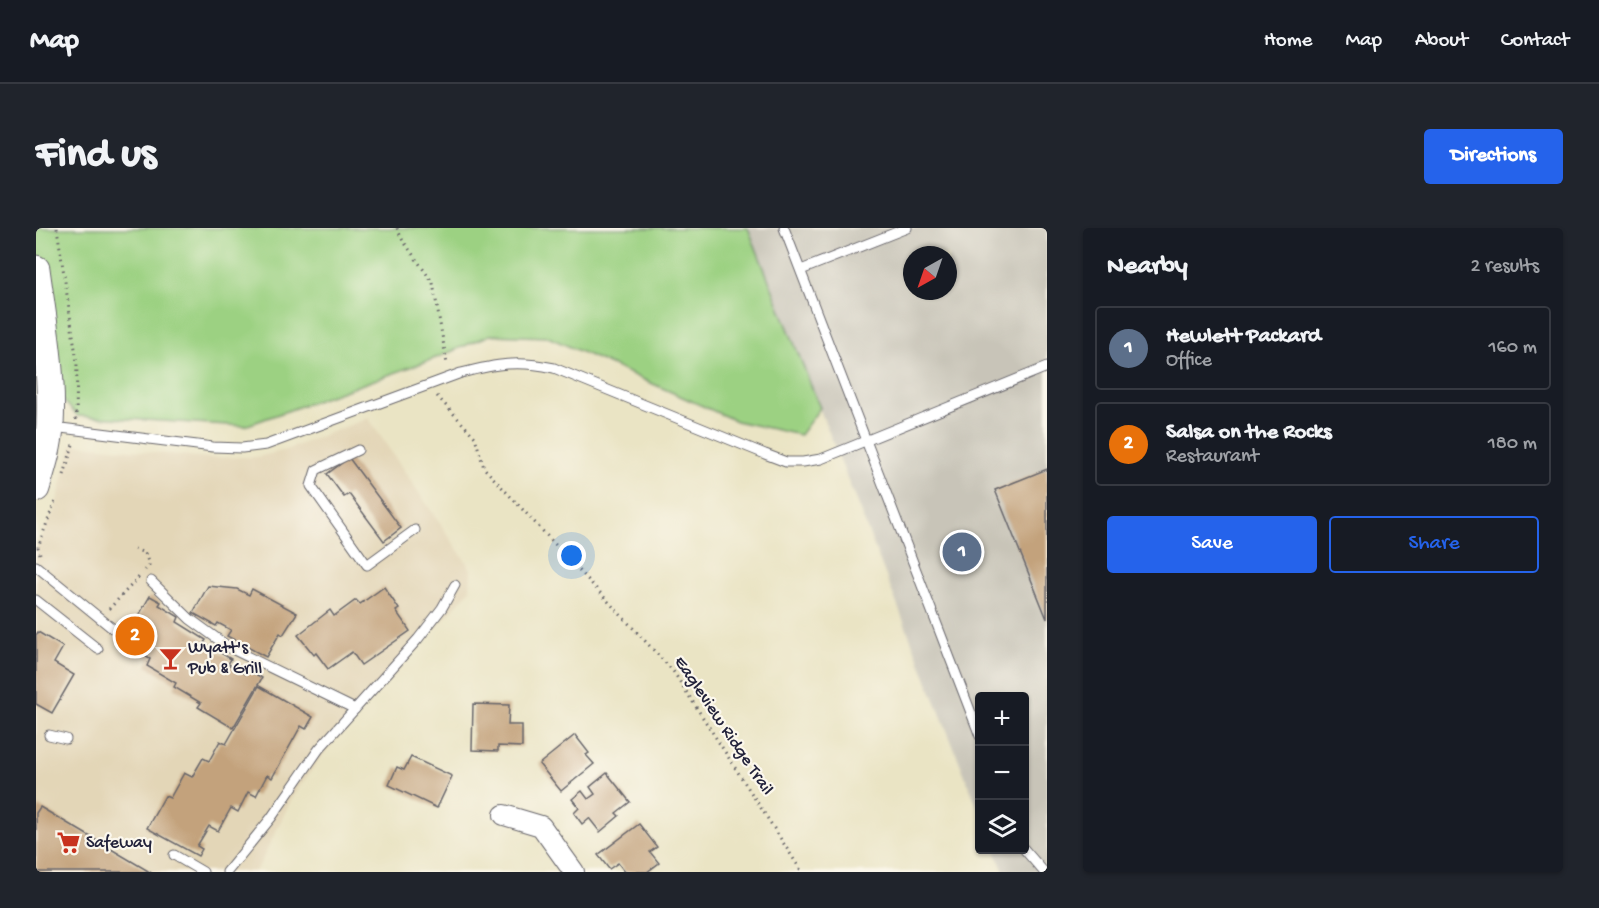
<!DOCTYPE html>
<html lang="en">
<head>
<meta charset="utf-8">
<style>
  :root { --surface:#171b24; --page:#20242c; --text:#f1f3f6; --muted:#9ea1a6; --line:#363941; --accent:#2563eb }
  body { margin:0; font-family:"Gochi Hand",sans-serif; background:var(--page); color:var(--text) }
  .controls { position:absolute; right:18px; bottom:18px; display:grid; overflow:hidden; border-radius:6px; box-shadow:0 2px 4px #0004 }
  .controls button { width:54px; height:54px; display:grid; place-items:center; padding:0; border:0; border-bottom:2px solid var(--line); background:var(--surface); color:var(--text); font:30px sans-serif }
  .compass { position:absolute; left:867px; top:18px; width:54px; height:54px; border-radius:50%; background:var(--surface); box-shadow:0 2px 4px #0004; rotate:220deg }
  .you { position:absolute; left:536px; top:328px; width:21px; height:21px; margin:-15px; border:4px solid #fff; border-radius:50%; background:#1a73e8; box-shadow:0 0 0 9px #1a73e833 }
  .badge { display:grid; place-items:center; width:39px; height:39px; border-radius:50%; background:var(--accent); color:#fff; font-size:20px; font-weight:700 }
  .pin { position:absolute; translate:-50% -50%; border:3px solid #fff; box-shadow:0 2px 6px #0006 }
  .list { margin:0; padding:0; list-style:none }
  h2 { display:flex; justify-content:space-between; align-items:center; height:78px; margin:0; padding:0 24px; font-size:26px }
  h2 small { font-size:20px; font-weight:400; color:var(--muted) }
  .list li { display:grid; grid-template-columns:39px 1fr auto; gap:18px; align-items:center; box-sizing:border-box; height:84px; margin:0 12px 12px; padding:0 12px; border:2px solid var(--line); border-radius:6px }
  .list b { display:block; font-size:22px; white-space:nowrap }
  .list p { margin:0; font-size:20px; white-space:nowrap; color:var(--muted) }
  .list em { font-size:20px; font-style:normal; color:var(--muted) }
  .actions { display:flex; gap:12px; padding:18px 24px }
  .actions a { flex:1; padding:14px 0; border:2px solid var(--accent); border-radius:6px; text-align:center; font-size:21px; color:var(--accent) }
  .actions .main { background:var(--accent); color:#fff }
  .icon { flex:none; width:33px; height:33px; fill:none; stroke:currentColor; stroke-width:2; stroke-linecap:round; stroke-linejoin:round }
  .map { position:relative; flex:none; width:1011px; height:644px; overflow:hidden; border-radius:6px }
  header { display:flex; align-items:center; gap:36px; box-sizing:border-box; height:84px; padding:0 30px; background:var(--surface); border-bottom:2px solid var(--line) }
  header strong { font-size:28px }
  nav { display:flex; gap:33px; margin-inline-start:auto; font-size:21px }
  .intro { display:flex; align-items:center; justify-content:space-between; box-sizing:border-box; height:144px; padding:0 36px }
  h1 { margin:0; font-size:42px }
  .button { padding:15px 27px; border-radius:6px; background:var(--accent); color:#fff; font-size:21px; font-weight:700 }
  main { display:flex; gap:36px; padding:0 36px }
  aside { flex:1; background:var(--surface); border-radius:6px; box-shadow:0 2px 4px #0004 }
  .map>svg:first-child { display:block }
  .built { fill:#e3d6b7 }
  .industrial { fill:#c8c4b8; fill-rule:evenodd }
  .green { fill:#9cd182; stroke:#5f7a5e; stroke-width:1.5 }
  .building { fill:#c3a27c }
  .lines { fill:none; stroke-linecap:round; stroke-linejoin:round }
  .lane-casing { stroke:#68666b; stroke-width:11 }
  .street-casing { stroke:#68666b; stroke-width:22 }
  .secondary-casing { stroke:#68666b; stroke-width:29 }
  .path { stroke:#68666b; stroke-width:3; stroke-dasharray:1.5 4.5; stroke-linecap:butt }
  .lane { stroke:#fff; stroke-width:9 }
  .street { stroke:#fff; stroke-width:20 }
  .secondary { stroke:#fff; stroke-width:27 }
  .labels { text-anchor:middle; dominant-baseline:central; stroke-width:4.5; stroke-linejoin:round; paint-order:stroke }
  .poi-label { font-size:18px; fill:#22223b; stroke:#fbf7ec; text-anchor:start }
  .street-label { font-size:18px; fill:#22223b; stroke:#fbf7ec }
</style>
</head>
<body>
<header>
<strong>Map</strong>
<nav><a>Home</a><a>Map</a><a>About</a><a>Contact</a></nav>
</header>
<div class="intro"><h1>Find us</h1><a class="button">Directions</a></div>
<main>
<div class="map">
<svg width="1011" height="644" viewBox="0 0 1011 644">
  <rect width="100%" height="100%" fill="#fbf7ec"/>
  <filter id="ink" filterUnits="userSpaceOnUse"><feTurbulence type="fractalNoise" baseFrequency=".0167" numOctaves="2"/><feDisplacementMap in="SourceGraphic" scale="12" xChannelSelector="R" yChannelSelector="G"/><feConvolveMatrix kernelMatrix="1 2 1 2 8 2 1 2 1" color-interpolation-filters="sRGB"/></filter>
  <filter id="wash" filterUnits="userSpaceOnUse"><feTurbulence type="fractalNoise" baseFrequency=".008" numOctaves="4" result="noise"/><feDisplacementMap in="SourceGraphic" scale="24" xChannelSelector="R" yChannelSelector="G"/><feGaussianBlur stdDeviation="1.35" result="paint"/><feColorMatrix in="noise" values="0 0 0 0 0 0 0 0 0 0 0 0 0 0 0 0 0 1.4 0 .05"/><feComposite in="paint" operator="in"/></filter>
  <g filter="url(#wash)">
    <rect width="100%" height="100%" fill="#eae4c4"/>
    <!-- built -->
    <path class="built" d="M332,190L435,341L434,362L285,529L257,568L225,634L218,644H0V319L18,284L36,216L173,230L221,229L250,222Z"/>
    <!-- industrial -->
    <path class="industrial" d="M712,0H1011V644H968L959,622H988V469H944L943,583ZM876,27H912V63H876Z"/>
    <!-- green -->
    <path class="green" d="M0,0H712L784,180L764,207L700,193L512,109L454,107L400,130L209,198L42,188L14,159L0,60Z"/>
    <g id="blocks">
      <!-- building -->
      <g class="building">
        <path d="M313,230L365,300L348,313L313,266L308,269L291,246Z"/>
        <path d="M1011,241V391L959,262Z"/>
        <path d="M172,358L201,361L213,367L216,361L261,385L247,407L244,405L230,429L191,408L195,402L182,395L180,398L157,385Z"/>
        <path d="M348,359L363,381L360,383L374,403L325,437L316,424L292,441L280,425L278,427L262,407L294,382L298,388L320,372L324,376Z"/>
        <path d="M114,368L125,374L123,377L143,389L141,394L170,412L168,415L195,431L192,436L209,446L211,441L226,450L197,500L162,479L165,475L138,459L140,455L111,438L114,431L87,415Z"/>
        <path d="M2,404L27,419L18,435L38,447L16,485L0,476V407Z"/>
        <path d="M223,458L277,489L270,501L265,498L236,550L231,547L220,568L212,564L202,584L195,580L182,603L173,598L161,618L166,621L162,628L111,600L129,568L134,570L148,545L156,549L167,530L173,533L184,513L190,516Z"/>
        <path d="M437,476L473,477L472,497H486V519L462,518V523L436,522Z"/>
        <path d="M539,507L553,525L550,527L558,536L525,563L503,536Z"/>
        <path d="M375,529L416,548L401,580L353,557L361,539L368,542Z"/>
        <path d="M571,545L594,574L580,585L583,588L564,604L553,590L546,596L538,585L543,580L536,571L546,563L552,571L559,566L554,559Z"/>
        <path d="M4,579L114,644H0V585Z"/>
        <path d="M603,596L621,619L614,624L623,635L611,644H589L582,635L573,641L562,627Z"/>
      </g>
    </g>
  </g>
  <g filter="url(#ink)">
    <use href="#blocks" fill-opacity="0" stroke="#68666b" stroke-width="1.5"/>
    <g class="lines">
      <defs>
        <g id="lane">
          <path d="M748,0L944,508"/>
          <path d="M765,42L871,0"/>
          <path d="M17,199L177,219L206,220L230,217L425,145C461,136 481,132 518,140L729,226L750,234H767L785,231L1011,139"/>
          <path d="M322,222L280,242L275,258L331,337L379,302"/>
          <path d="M0,338L76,400"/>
          <path d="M115,353L154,391L194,420L319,481"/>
          <path d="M0,372L62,421"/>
          <path d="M13,507L30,511"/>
          <path d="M988,621L1008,644"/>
          <path d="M138,627L167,644"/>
          <path d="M191,644L235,590L283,521L382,411L406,380L419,357"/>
        </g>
        <path id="street" d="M468,587L505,598L538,644"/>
        <path id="secondary" d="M0,41C7,93 17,145 14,197C13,219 6,240 0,260"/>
      </defs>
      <!-- lane casing -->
      <use href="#lane" class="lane-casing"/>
      <!-- street casing -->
      <use href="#street" class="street-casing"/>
      <!-- secondary casing -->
      <use href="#secondary" class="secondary-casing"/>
      <!-- path -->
      <g class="path">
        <path d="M21,0L41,134L40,192"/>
        <path d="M361,0L366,11L397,55L411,136"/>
        <path d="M401,168L439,209L448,240L637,443L766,644"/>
        <path d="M28,247L38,213"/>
        <path d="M98,321L109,325L113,337L109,342"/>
        <path d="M4,326L2,319L19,273"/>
        <path d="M73,381L103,349"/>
      </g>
      <!-- lane -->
      <use href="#lane" class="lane"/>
      <!-- street -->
      <use href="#street" class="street"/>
      <!-- secondary -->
      <use href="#secondary" class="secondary"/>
    </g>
  </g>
  <!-- icons -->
  <defs>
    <symbol id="bar-bare" viewBox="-9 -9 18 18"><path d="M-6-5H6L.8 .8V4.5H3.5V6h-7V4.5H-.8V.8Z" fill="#c8321e" stroke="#fbf7ec" stroke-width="2.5" paint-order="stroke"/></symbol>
    <symbol id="supermarket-bare" viewBox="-9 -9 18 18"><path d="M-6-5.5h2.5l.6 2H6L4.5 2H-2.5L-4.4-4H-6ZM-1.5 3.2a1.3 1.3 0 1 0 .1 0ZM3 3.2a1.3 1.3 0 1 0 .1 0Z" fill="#c8321e" stroke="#fbf7ec" stroke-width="2.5" paint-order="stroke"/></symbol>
  </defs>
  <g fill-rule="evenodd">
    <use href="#bar-bare" x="118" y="414" width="33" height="33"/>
    <use href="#supermarket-bare" x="16" y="598" width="33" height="33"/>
  </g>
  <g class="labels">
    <!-- poi labels -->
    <g class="poi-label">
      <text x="152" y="420">Wyatt's<tspan x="152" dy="21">Pub &amp; Grill</tspan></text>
      <text x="50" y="615">Safeway</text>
    </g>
    <!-- street labels -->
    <g class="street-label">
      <text transform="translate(687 498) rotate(56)">Eagleview Ridge Trail</text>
    </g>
  </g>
</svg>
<div class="controls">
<button>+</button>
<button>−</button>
<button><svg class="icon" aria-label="layers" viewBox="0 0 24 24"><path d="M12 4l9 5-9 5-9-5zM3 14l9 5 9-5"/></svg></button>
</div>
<svg class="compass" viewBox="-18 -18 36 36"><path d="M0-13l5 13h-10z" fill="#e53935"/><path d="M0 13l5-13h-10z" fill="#9ea1a6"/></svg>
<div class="you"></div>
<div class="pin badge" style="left:926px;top:324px;background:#5c6f8a">1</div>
<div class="pin badge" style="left:99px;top:408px;background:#e8710a">2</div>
</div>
<aside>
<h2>Nearby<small>2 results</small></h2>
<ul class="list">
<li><span class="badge" style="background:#5c6f8a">1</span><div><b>Hewlett Packard</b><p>Office</p></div><em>160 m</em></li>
<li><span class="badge" style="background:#e8710a">2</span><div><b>Salsa on the Rocks</b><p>Restaurant</p></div><em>180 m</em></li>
</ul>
<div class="actions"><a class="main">Save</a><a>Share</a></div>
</aside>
</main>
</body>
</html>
